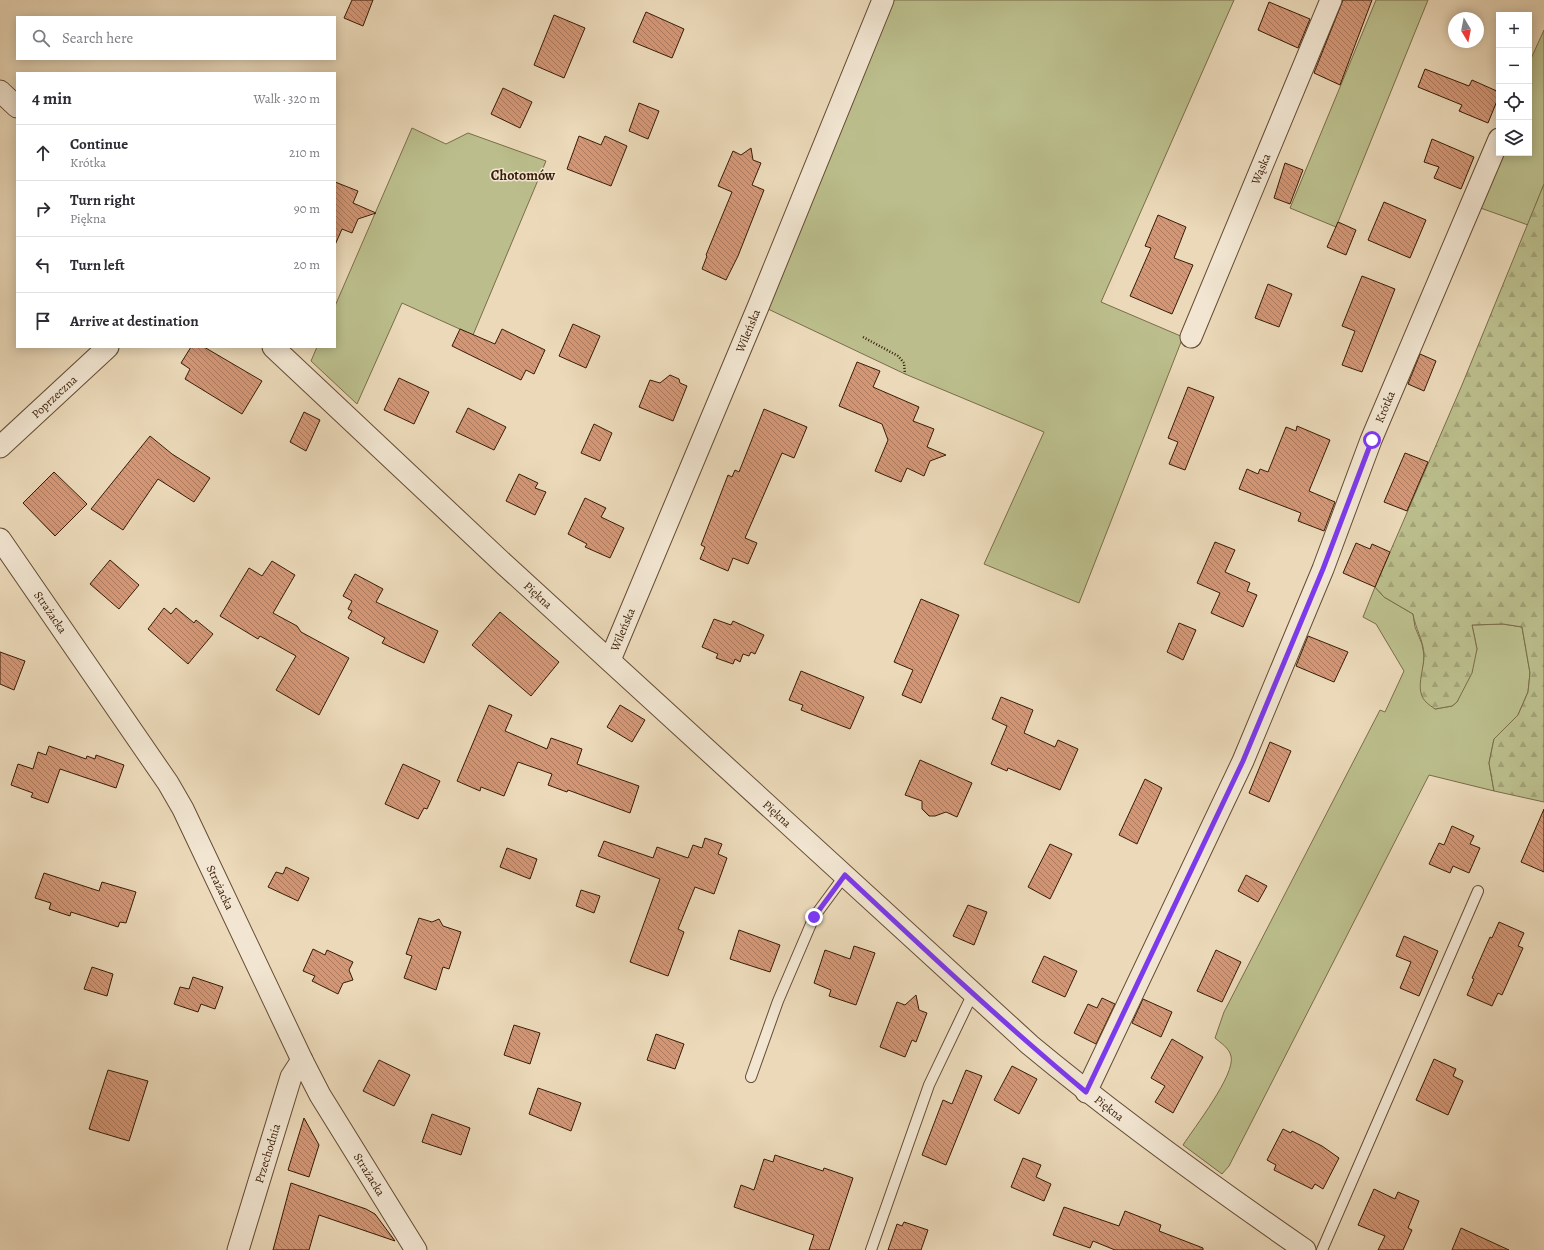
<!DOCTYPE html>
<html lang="en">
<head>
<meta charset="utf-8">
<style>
  :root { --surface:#fff; --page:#f2f2f3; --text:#2b2b33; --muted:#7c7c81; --line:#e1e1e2 }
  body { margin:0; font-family:Alegreya,serif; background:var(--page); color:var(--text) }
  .controls { position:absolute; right:12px; top:12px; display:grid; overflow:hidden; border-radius:0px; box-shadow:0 2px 10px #0003 }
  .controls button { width:36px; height:36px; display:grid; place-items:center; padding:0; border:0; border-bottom:1px solid var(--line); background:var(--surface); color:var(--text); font:20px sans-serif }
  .compass { position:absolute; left:1448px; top:12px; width:36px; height:36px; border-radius:50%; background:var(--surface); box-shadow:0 2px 10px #0003; rotate:170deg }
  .stop { position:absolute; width:12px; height:12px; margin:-9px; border:3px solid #7c3aed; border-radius:50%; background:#fff }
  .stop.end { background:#7c3aed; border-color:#fff; box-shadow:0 1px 4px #0008 }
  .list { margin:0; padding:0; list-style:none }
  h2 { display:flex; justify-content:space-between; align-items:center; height:52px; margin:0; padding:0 16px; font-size:17px }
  h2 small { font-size:13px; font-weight:400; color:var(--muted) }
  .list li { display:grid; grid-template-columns:26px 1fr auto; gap:12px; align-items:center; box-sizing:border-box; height:56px; padding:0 16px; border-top:1px solid var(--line) }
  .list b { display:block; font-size:15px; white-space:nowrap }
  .list p { margin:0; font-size:13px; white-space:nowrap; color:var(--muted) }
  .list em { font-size:13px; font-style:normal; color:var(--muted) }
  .icon { flex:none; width:22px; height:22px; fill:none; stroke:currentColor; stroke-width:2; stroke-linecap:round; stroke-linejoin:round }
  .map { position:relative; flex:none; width:1544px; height:1250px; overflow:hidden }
  .search { position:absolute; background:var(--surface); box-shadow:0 2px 10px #0003; left:16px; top:16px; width:320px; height:44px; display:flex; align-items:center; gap:10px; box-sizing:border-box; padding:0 14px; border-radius:0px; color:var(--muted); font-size:15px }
  .panel { position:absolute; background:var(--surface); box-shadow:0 2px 10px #0003; left:16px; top:72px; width:320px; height:276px; border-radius:0px }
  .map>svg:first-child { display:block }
  .grass { fill:#bbbe8c; stroke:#7a6d49 }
  .forest { fill:url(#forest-firs); stroke:#7a6d49 }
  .building { fill:url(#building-back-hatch); stroke:#381c06 }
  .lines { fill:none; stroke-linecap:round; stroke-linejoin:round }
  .lane-casing { stroke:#654b33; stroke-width:12 }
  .street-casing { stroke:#654b33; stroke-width:23 }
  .path { stroke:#381c06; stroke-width:2.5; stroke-dasharray:1 2; stroke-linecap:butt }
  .lane { stroke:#f2e6d2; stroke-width:10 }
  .street { stroke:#f2e6d2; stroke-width:21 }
  .route { stroke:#7c3aed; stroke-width:5 }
  .labels { text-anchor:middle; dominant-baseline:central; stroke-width:3; stroke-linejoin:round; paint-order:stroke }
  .street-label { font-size:12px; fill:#381c06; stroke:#f2e6d2 }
  .quarter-label { font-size:14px; font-weight:bold; fill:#381c06; stroke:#f2e6d2 }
</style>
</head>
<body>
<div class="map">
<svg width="1544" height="1250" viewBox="0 0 1544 1250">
  <defs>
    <pattern id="forest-firs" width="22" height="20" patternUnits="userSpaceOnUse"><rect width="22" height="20" fill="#bbbe8c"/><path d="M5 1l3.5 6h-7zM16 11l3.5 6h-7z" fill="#a2a377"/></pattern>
    <pattern id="building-back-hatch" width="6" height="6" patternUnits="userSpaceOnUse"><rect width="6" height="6" fill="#d49776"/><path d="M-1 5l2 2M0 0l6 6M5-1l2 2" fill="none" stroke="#ad7a5f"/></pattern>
  </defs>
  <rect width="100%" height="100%" fill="#ebd9b9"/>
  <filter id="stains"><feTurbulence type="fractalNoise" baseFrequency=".005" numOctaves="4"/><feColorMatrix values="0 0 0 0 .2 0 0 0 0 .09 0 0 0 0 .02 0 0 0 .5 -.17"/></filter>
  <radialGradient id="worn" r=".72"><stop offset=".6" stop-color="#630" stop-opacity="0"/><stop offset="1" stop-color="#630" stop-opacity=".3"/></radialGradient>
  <!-- grass -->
  <g class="grass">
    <path d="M893,0H1234L1101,302L1183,337L1079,603L984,564L1044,432L905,374L768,309Z"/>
    <path d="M1376,0H1428L1336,227L1290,208Z"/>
    <path d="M1544,30V184L1528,225L1475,206L1499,153H1529V90L1532,83L1529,81V63Z"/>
    <path d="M412,128L446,144L468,133L546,161L473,335L402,303L357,404L311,361L317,347H335V306Z"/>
    <path d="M1375,587L1384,597L1413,614L1415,627L1422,644L1424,655L1423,670L1435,709L1452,706L1457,702L1477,649L1472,625L1503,624L1522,627L1530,673L1528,692L1518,715L1494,739L1489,763L1494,791L1429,775L1229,1166L1222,1174L1183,1145C1194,1128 1236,1074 1231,1056C1229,1048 1221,1043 1215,1038L1224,1012L1380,710L1385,712L1404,671L1376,624L1363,617Z"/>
  </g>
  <!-- forest -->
  <path class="forest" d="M1544,184V802L1494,791L1489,763L1494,739L1518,715L1528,692L1530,673L1522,627L1503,624L1472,625L1477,649L1472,673L1457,702L1452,706L1435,709C1428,704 1423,701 1421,693C1418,683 1424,667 1424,656C1424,641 1415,628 1413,614L1384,597L1375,587L1462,385Z"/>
  <!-- building -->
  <g class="building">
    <path d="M352,0H373L363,26L344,18Z"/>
    <path d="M1343,0H1372L1340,85L1314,73Z"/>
    <path d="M1269,2L1310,19L1298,48L1258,30Z"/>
    <path d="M646,12L684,29L672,58L633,42Z"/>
    <path d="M554,15L585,28L564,78L534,65Z"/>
    <path d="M1425,69L1469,86L1472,80L1499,92V96L1488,123L1459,111L1462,105L1418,87Z"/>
    <path d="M503,88L532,102L520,128L491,114Z"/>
    <path d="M639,103L659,111L648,139L629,131Z"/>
    <path d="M579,136L601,145L605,136L627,146L611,186L567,169Z"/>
    <path d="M1432,139L1474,157L1461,189L1434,178L1439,167L1424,162Z"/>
    <path d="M751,148L753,160L761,163L752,185L764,190L738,256L726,280L702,269L707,256L706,255L732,192L718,186L733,151L741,155Z"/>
    <path d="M1285,163L1303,170L1290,204L1274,198Z"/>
    <path d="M335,182L358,191L353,203L376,213L358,219L352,233L342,229L335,245Z"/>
    <path d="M1384,202L1426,220L1410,258L1368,240Z"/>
    <path d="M1158,215L1186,227L1174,258L1193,265L1172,314L1130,296L1151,248L1145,246Z"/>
    <path d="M1338,222L1356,230L1346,255L1327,247Z"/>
    <path d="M1362,276L1395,289L1362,372L1342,365L1355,331L1342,326Z"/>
    <path d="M1268,284L1292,294L1279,327L1255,318Z"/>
    <path d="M573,324L600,336L586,368L559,356Z"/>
    <path d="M460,329L495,344L502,329L545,350L534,374L526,370L521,380L452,346Z"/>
    <path d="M191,347H204L262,381L242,414L185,379L190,369L181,363Z"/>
    <path d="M1420,354L1436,361L1424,391L1408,384Z"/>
    <path d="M857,362L880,371L873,387L919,407L913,421L934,429L927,447L946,455L930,461L924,476L907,468L901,482L875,471L888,440L882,424L839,406Z"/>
    <path d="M670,375L679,379L680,383L687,386L673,421L639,407L650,380L660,383Z"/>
    <path d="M399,378L429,392L414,424L384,410Z"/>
    <path d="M1188,387L1214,397L1185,470L1169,464L1178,442L1168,438Z"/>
    <path d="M468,408L506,427L494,450L456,432Z"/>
    <path d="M764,409L807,427L794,458L782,453L745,538L757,543L748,564L733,558L728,571L700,559L705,547L701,545L728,475L732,477L735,470L739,472Z"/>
    <path d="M304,412L320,420L306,451L290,442Z"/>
    <path d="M594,424L612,433L600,461L581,453Z"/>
    <path d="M1297,426L1330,440L1309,491L1335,502L1324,531L1298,521L1301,513L1239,489L1247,469L1258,474L1260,469L1268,472L1286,427L1296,431Z"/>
    <path d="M150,436L172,454L210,478L194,502L158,479L123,530L91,509Z"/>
    <path d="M1405,453L1428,462L1407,511L1384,502Z"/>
    <path d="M54,472L87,504L55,536L23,503Z"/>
    <path d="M519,474L538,483L535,488L546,492L535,515L506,501Z"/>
    <path d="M585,498L606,508L601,517L624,528L610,558L585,547L587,544L568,534Z"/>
    <path d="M1215,542L1235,550L1225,572L1250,583L1247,591L1257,595L1243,627L1211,613L1220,593L1197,583Z"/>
    <path d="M1356,543L1370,549L1372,544L1390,552L1375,587L1343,573Z"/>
    <path d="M110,560L139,585L119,609L90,584Z"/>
    <path d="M272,561L295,575L273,613L297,626L301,632L349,658L319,715L276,690L296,656L260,636L258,639L220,616L249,568L262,576Z"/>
    <path d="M355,574L383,589L376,602L438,631L424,663L382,643L385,638L348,618L352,611L348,609L352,601L343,596Z"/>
    <path d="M921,599L959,615L921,703L902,695L913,670L894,662Z"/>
    <path d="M164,608L171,614L176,608L194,623L196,620L213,634L188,664L148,629Z"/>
    <path d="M500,612L559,662L531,696L472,645Z"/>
    <path d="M714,619L731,625L733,621L764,635L755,654L751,652L749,656L743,654L740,662L735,659L733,664L716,658L718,654L702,647Z"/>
    <path d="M1179,623L1196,630L1183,660L1167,652Z"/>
    <path d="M1308,636L1348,652L1334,682L1296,666Z"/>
    <path d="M0,652L25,661L14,690L0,684Z"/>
    <path d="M801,671L864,697L850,729L801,710L803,705L789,700Z"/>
    <path d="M1001,697L1033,710L1024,733L1055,747L1058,740L1078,749L1060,790L1008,768L1007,771L991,764L1007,726L992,719Z"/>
    <path d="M489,705L512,715L505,731L547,749L551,738L582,749L577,764L639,786L630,813L568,790L567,792L548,785L552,774L518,762L504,796L481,787L480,791L457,781Z"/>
    <path d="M620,705L645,720L632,742L607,727Z"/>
    <path d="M1270,742L1291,751L1269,802L1249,793Z"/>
    <path d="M49,746L86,759L87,756L95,759L96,755L124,765L116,788L60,769L48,803L31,797L33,793L11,785L18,764L33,769L38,752L46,755Z"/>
    <path d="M920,760L972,783L957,817L946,812L935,816H929L922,809V801L905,795Z"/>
    <path d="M403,764L440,781L427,809L424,808L418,819L385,804Z"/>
    <path d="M1145,779L1162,788L1137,844L1119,835Z"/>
    <path d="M1544,809V872L1521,862Z"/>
    <path d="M1452,826L1474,836L1470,844L1480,848L1469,873L1453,866L1450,873L1429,864L1439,843L1444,845Z"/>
    <path d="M705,838L722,844L718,854L727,858L714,894L695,887L678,929L684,932L668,976L630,962L660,879L598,856L604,841L653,858L657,847L688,858L693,845L702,848Z"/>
    <path d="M1050,844L1072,854L1050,899L1028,887Z"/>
    <path d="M507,848L537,859L530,879L500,867Z"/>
    <path d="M286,867L309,878L298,901L268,887L276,872L283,874Z"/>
    <path d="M44,873L99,891L102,882L136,892L126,923L120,922L118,927L71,912L70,916L49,909L51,903L35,898Z"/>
    <path d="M1246,875L1267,886L1258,902L1238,891Z"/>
    <path d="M581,890L600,896L594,913L576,906Z"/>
    <path d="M968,905L987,912L974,945L953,936Z"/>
    <path d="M419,918L432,922L439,919L443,926L461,932L449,969L443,967L436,990L404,978L412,956L406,954Z"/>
    <path d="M1499,922L1524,933L1518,946L1523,948L1502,995L1498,993L1492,1006L1467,995L1474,979L1472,978L1490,937L1492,938Z"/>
    <path d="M739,930L780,945L770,972L730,959Z"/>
    <path d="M1404,936L1438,951L1419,996L1400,988L1411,962L1396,956Z"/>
    <path d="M854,946L875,953L856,1005L829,996L831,990L814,983L825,950L850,959Z"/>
    <path d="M313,949L325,955L327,950L353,962L349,970L353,980L343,983L338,994L312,981L315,976L303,971Z"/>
    <path d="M1216,950L1241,962L1222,1002L1197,991Z"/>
    <path d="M1044,956L1077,971L1065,997L1032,982Z"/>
    <path d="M92,967L113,974L107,996L84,989Z"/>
    <path d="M193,977L223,987L215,1009L201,1004L198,1012L174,1004L180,987L189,989Z"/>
    <path d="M916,995L919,1010L927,1013L916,1042L912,1040L905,1057L880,1047L897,1002L905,1005Z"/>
    <path d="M1102,998L1115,1004L1096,1044L1074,1033L1088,1004L1097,1008Z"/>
    <path d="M1143,999L1172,1012L1161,1037L1132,1023Z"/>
    <path d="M514,1025L540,1033L530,1064L504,1055Z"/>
    <path d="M656,1034L684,1044L675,1069L647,1060Z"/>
    <path d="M1172,1039L1203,1057L1173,1113L1155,1102L1165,1086L1151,1078Z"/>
    <path d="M1434,1059L1456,1069L1453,1076L1463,1081L1448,1115L1416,1100Z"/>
    <path d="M379,1060L410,1075L394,1106L363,1091Z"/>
    <path d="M1012,1066L1037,1079L1019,1114L994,1100Z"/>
    <path d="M108,1070L148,1081L129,1141L89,1129Z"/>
    <path d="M966,1070L982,1076L946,1165L922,1155L943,1100L952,1104Z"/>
    <path d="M538,1088L581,1103L571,1131L529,1114Z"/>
    <path d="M432,1114L470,1128L461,1155L422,1142Z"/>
    <path d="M304,1118L319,1145L309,1177L288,1170Z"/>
    <path d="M1283,1129L1291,1133L1292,1131L1322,1146L1339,1158L1323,1189L1315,1184L1312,1189L1274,1170L1276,1165L1267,1160Z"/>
    <path d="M775,1155L823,1171L824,1168L853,1178L829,1250H809L814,1235L734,1207L741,1185L754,1190L764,1159L773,1162Z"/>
    <path d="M1023,1158L1041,1165L1036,1177L1051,1184L1044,1201L1011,1187Z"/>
    <path d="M291,1183L366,1209L375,1214L395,1241L319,1215L309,1250H273Z"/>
    <path d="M1374,1189L1395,1199L1398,1192L1419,1201L1408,1228L1412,1230L1403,1250H1378L1385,1236L1358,1225Z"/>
    <path d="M1064,1207L1119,1226L1125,1211L1161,1225L1159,1231L1203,1248V1250H1115L1093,1241L1090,1248L1053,1235Z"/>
    <path d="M904,1222L928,1230L921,1250H888L897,1224L902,1226Z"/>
    <path d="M1461,1228L1509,1250H1452Z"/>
  </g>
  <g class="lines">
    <defs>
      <g id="lane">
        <path d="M751,1077L778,1001L814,917L845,875"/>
        <path d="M871,1250L929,1085L973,993"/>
        <path d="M1322,1250L1478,891"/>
      </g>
      <g id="street">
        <path d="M0,91L17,107"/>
        <path id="s1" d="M1191,337L1331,0"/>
        <path id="s2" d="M273,347L505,565L1030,1045C1118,1118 1211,1185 1305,1250"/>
        <path id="s3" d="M0,447L108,347"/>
        <path id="s4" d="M0,539L168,783L183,809L302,1060L320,1095L416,1250"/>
        <path id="s5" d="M610,660L758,307L883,0"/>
        <path id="s6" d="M1086,1092L1243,761L1323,569L1371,440L1499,139"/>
        <path id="s7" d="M238,1250L291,1077L302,1060"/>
      </g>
    </defs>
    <!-- lane casing -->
    <use href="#lane" class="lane-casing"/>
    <!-- street casing -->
    <use href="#street" class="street-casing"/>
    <!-- path -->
    <path class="path" d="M863,337L898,356L904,363L905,374"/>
    <!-- lane -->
    <use href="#lane" class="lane"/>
    <!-- street -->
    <use href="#street" class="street"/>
  </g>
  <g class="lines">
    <!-- route -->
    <path class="route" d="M814,917L845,875C924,949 1003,1023 1086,1092L1243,761L1323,569L1372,440"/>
  </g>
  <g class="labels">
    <!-- street labels -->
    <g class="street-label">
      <text stroke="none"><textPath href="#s1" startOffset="182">Wąska</textPath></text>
      <text stroke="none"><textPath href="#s5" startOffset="357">Wileńska</textPath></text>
      <text stroke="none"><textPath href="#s3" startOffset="74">Poprzeczna</textPath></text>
      <text stroke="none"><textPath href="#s6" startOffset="748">Krótka</textPath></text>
      <text stroke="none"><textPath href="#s2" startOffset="363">Piękna</textPath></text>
      <text stroke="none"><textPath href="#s4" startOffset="89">Strażacka</textPath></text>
      <text stroke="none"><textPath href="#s5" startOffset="33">Wileńska</textPath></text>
      <text stroke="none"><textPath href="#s2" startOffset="687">Piękna</textPath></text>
      <text stroke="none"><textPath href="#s4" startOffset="413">Strażacka</textPath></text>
      <text stroke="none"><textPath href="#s2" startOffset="1131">Piękna</textPath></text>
      <text stroke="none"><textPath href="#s7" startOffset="101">Przechodnia</textPath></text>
      <text stroke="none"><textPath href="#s4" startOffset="737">Strażacka</textPath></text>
    </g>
    <!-- quarter labels -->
    <g class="quarter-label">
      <text x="523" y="175">Chotomów</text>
    </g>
  </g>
  <rect width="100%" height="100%" filter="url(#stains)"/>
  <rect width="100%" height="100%" fill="url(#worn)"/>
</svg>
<div class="controls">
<button>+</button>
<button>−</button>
<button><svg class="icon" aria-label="locate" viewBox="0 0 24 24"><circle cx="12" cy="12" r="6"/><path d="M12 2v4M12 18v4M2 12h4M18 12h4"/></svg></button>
<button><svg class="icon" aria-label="layers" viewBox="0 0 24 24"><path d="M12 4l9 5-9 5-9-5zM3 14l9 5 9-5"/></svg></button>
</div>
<svg class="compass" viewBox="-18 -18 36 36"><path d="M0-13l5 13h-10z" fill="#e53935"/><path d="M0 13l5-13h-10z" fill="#7c7c81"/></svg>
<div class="stop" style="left:1372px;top:440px"></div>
<div class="stop end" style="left:814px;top:917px"></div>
<div class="search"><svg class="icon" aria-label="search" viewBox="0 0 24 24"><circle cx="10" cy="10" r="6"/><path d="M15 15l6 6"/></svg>Search here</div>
<section class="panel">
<h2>4 min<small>Walk · 320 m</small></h2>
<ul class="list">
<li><svg class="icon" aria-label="ahead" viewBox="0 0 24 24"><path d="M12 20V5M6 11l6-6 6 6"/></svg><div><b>Continue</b><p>Krótka</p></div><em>210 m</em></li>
<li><svg class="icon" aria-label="right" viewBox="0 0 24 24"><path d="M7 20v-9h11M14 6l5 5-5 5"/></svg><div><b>Turn right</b><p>Piękna</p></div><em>90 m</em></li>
<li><svg class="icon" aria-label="left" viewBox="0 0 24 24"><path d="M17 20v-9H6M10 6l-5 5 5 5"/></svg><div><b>Turn left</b></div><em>20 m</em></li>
<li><svg class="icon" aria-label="arrive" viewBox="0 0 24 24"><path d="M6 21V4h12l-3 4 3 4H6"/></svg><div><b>Arrive at destination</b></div></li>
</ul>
</section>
</div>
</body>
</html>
